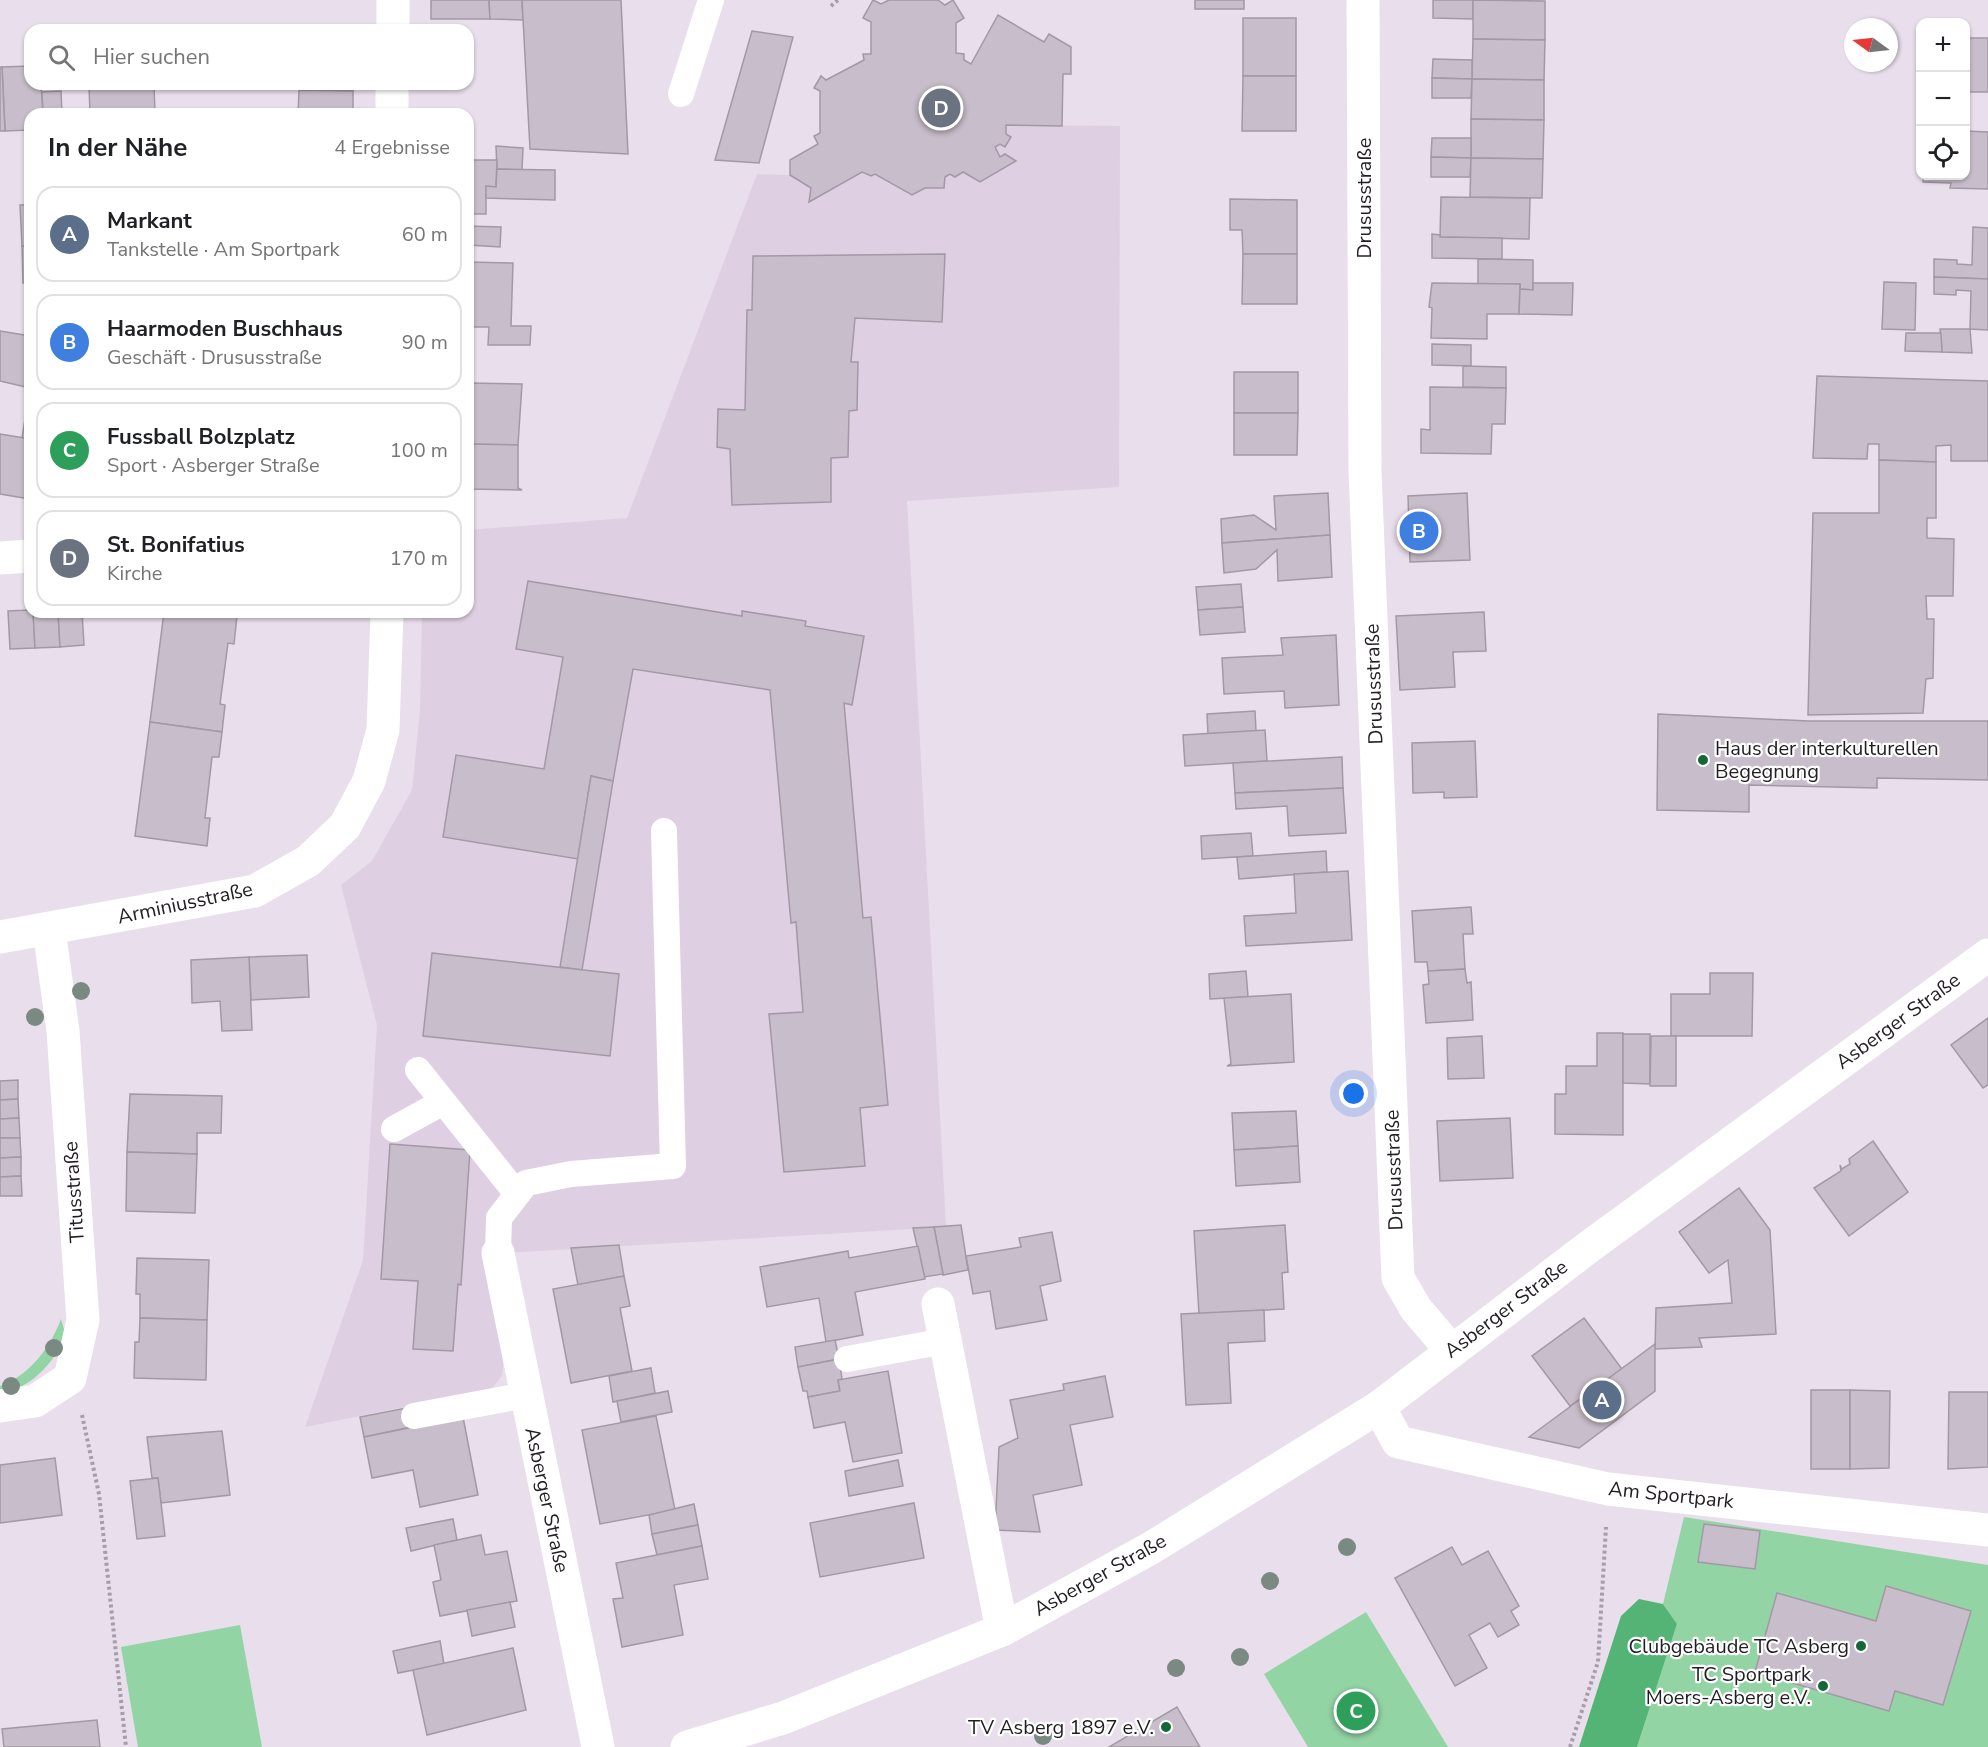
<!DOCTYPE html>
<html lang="de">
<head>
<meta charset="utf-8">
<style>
  :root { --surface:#fff; --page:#f6f6f6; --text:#202124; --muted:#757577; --line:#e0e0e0; --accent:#d93025 }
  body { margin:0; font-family:"Nunito Sans",sans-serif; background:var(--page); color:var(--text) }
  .controls { position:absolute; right:18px; top:18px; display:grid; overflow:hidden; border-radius:12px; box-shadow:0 2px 4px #0004 }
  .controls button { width:54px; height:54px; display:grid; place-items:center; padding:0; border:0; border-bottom:2px solid var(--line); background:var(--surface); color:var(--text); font:30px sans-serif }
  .compass { position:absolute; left:1844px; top:18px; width:54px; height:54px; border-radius:50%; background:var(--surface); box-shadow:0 2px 4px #0004; rotate:285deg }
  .you { position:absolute; left:1354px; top:1094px; width:21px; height:21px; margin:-15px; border:4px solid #fff; border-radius:50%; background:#1a73e8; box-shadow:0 0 0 9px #1a73e833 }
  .badge { display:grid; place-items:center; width:39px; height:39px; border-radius:50%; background:var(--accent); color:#fff; font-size:20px; font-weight:700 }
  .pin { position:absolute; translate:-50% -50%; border:3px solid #fff; box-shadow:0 2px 6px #0006 }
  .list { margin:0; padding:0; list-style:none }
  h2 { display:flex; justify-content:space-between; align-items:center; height:78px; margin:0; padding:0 24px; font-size:26px }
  h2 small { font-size:20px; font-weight:400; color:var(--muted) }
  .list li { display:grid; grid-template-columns:39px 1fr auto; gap:18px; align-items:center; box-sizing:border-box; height:96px; margin:0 12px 12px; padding:0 12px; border:2px solid var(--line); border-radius:18px }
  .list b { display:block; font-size:22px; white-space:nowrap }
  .list p { margin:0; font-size:20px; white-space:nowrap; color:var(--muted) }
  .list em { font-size:20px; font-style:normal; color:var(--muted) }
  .icon { flex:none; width:33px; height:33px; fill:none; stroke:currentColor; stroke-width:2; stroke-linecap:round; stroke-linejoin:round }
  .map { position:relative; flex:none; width:1988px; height:1747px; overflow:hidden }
  .search { position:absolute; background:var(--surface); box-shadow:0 2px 4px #0004; left:24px; top:24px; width:450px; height:66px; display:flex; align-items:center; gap:15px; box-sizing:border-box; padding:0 21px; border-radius:18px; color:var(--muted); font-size:22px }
  .panel { position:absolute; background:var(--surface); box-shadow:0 2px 4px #0004; left:24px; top:108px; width:450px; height:510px; border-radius:18px }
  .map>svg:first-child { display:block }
  .built { fill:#dfcfe2 }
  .green { fill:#93d4a5 }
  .forest { fill:#54b476 }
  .building { fill:#c8bdca; stroke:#a399a5; stroke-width:1.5 }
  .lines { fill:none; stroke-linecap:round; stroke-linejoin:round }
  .path { stroke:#a59da7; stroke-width:4; stroke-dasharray:3 3; stroke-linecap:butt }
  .lane { stroke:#fff; stroke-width:26 }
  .street { stroke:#fff; stroke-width:33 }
  .tree { fill:#7a8a82 }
  .poi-dot { fill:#146738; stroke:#fff; stroke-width:2 }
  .labels { text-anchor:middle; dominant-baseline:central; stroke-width:4.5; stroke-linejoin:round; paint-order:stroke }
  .street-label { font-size:20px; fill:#211d22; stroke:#fff }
  .poi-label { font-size:20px; fill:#211d22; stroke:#fff; text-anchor:end }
</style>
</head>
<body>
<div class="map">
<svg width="1988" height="1747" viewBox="0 0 1988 1747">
  <rect width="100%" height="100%" fill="#e9deeb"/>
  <!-- built -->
  <path class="built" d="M1006,125L1120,126L1119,487L907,501L946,1227L485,1254L504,1358L502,1375L495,1385L490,1390L305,1427L363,1260L377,1025L341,885L372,861L412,790L420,711L422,612H468V530L627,518L757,174L790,175L811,188L809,202L862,172L870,176L875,174L913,195L925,188H944L945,177L950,174L963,172L980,182L1016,161L1005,154L1000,157L995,147L1000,144L1006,147L1011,137L1006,134Z"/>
  <!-- green -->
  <g class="green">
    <path d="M61,1319L66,1336C53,1364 31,1388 0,1394V1386C30,1375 50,1348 61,1319Z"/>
    <path d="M1684,1517L1988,1565V1747H1637L1677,1624L1663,1604Z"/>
    <path d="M1366,1612L1448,1747H1308L1264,1674Z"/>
    <path d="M240,1625L262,1747H138L121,1647Z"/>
  </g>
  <!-- forest -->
  <path class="forest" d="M1639,1599L1663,1604L1677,1624L1637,1747H1579L1621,1616Z"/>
  <!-- building -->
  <g class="building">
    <path d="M431,0H489L490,19H431Z"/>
    <path d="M489,0H522L523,20L490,19Z"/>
    <path d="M522,0H621L628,154L530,149Z"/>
    <path d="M873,0L881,4L889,0H938L945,5L953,0L964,18L956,23V53L964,54V60L971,64L998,15L1044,42L1049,34L1071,47V74H1063L1062,126L1006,125V134L1011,137L1005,147L1000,144L995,147L1000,157L1005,154L1016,161L980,182L963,172L955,177L950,174L945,177L944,188H925L912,195L875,174L871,176L862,172L809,202L811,188L790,175V160L818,144L814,136L820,133V91L814,88L821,76L826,80L864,60L863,54H871V22L863,18Z"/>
    <rect x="1195" y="0" width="49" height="9"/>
    <path d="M1433,0H1473V19L1433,18Z"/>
    <path d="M1473,0L1545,1V40L1473,39Z"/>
    <rect x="1243" y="18" width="53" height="58"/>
    <path d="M152,26V30H113V27Z"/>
    <path d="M300,26L354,27V30H300Z"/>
    <path d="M752,31L793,37L759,163L715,160Z"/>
    <rect x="1966" y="38" width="22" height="54"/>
    <path d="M1473,39L1545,40L1544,80L1472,79Z"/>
    <path d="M1433,59L1472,60V79L1432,78Z"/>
    <path d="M30,66V84H41L43,114H30V130L5,131L2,67Z"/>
    <path d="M0,67H2L5,131H0Z"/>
    <path d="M1243,76H1296V131H1242Z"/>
    <path d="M1432,78L1472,79L1471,98H1432Z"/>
    <path d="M1472,79L1544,80V120L1471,119Z"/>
    <path d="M89,84H153L89,86Z"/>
    <path d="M154,84L155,114H90L89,86Z"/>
    <path d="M299,84H353V91L299,90Z"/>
    <path d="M299,90L353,91V114H298Z"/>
    <path d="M61,91L62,114H43L42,92Z"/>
    <path d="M1471,119L1544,120L1543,159L1471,158Z"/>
    <path d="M1966,131L1988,132V189L1950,188L1951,183L1923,182L1924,176H1966Z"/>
    <path d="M1432,138H1471V158L1431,157Z"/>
    <path d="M496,146L523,148L522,170L497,169Z"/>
    <path d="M1431,157L1471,158L1470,177H1431Z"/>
    <path d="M1471,158L1543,159L1542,198L1470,197Z"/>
    <path d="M468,160H497L496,187L486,186V214H468Z"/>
    <path d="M497,169L555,170V200L486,198V186L496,187Z"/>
    <path d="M1441,197L1530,198L1529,239L1440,237Z"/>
    <path d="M1230,199L1297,200V254H1243L1242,230H1230Z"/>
    <path d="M20,205H30V246H22Z"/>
    <path d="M468,226L501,227L500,247L468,245Z"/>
    <path d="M1973,227L1988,228V279L1934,277V259L1957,260V264L1972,265Z"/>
    <path d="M1432,234L1440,235V237L1502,238V259L1432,258Z"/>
    <path d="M22,246H30V283H23Z"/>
    <path d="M945,254L942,322L855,318L851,362H858L857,410L849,411L848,457L831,458V502L732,505L730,449L717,447L718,409L745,410L747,310H752L753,256Z"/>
    <path d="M1243,254H1297V304H1242Z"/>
    <path d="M1478,259L1533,260V290L1520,289V284H1478Z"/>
    <path d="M468,262L513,263L511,326H531L530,345H488L489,327H468Z"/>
    <path d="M1934,277L1988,279V330L1970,329L1971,291L1956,290V295L1934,294Z"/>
    <path d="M1884,282L1916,283L1915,330L1882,329Z"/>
    <path d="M1432,283L1520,284L1519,314H1487V339L1431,338L1432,308L1429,307Z"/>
    <path d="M1533,283H1573L1572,315L1519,314L1520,289L1533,290Z"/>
    <path d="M1940,329H1970L1972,353L1942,352Z"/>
    <path d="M0,331L30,336V388L0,381Z"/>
    <path d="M1906,333H1941L1942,352L1905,351Z"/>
    <path d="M1432,344L1471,345V366L1432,365Z"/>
    <path d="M1463,366L1506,367V388L1463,387Z"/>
    <rect x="1234" y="372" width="64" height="41"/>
    <path d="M1817,376L1988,381V461H1951V445L1936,446V462L1879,460V444H1868L1867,459L1813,458Z"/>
    <path d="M468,383L522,384L518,445L468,444Z"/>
    <path d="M1430,387L1506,388L1505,424H1492L1491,454L1421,453V429L1430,430Z"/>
    <path d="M30,388V414L26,413Z"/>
    <path d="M26,413L30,414V439L22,438Z"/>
    <path d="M1234,413H1298L1297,455H1234Z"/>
    <path d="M0,434L30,439V499L0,494Z"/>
    <path d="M468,444L518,445V488L522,490L468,489Z"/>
    <path d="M1879,460L1936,462V518H1927V538L1954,539L1953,596H1926L1927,619H1934L1933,678L1926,679L1923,713L1808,715L1813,513H1879Z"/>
    <path d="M1328,493L1330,535L1222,543L1221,519L1254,515L1276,530L1274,496Z"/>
    <path d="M1467,493L1470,560L1410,562L1408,496Z"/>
    <path d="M1330,535L1332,577L1278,581L1277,550L1256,569L1224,573L1222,543Z"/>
    <path d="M528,581L742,616V611L806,621L805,626L864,636L852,705L844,703L863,918L871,917L888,1105L860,1108L865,1166L784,1172L769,1014L803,1012L796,922L791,923L770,690L633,669L613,781L591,776L578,859L443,837L456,755L544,769L563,657L516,649Z"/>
    <path d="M1241,584L1243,607L1198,610L1196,587Z"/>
    <path d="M1243,607L1245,632L1200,635L1198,610Z"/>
    <path d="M30,610L33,612L35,648L10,649L8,611Z"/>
    <path d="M33,612H58L60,647L35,648Z"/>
    <path d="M58,612H82L84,645L60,647Z"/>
    <path d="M164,612H205L237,616L234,644L228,643L220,704L225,705L222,732L150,722Z"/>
    <path d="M1484,612L1486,651L1453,652L1455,687L1400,690L1396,616Z"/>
    <path d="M1336,635L1339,705L1285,708L1284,691L1224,694L1222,658L1283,655L1281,638Z"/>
    <path d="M1255,711L1256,731L1208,734L1207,714Z"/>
    <path d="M1658,714L1808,721H1988V780L1877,778V788L1749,785V812L1657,810Z"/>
    <path d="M150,722L222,732L219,757H212L205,818H210L207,846L135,836Z"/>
    <path d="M1265,730L1267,761L1185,766L1183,735Z"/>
    <path d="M1475,741L1477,797L1444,798V792L1413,793L1412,743Z"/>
    <path d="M1342,757L1343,788L1235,793L1233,763Z"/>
    <path d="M591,776L613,781L582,970L560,967Z"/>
    <path d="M1343,788L1346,833L1289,836L1287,806L1236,809L1235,793Z"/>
    <path d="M1251,833L1253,856L1202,859L1201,836Z"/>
    <path d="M1326,851L1327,872L1239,879L1237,857Z"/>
    <path d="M1348,871L1352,940L1246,946L1244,916L1296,913L1294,874Z"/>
    <path d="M1471,907L1473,934H1463L1465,969L1428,971L1427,962H1415L1412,911Z"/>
    <path d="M432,953L619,974L610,1056L423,1036Z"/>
    <path d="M307,955L309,997L251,1000L249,957Z"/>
    <path d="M249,957L252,1030L222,1031L220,1001L192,1003L191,960Z"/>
    <path d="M1465,969L1467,983L1471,982L1473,1020L1426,1023L1423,985L1429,984L1428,971Z"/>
    <path d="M1246,971L1248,997L1210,999L1209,974Z"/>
    <path d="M1710,973H1753L1752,1036H1671V994H1710Z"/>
    <path d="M1291,994L1294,1062L1227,1066L1231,1064L1224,998Z"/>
    <path d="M1988,1018V1085L1983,1088L1951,1045Z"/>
    <path d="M1597,1033H1623V1135L1555,1134V1094H1566V1066H1597Z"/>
    <path d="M1623,1034H1650V1084L1623,1083Z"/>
    <path d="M1482,1036L1484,1078L1448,1079L1447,1038Z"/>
    <path d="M1651,1036H1676V1086H1650Z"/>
    <path d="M18,1080V1099L0,1100V1081Z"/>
    <path d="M130,1094L222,1096L221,1133H197V1154L127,1152Z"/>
    <path d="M18,1099L19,1118L0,1119V1100Z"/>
    <path d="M1296,1111L1298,1146L1234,1150L1232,1113Z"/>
    <path d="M19,1118L20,1138H0V1119Z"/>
    <path d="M1510,1118L1513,1178L1440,1181L1437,1121Z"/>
    <path d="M0,1138H20L21,1157L0,1158Z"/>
    <path d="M1873,1141L1908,1192L1849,1236L1814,1188L1841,1171L1840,1165L1842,1169L1850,1164L1849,1159Z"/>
    <path d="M390,1144L470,1150L461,1285L458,1284L453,1351L413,1349L418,1281L381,1279Z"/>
    <path d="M1298,1146L1300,1182L1236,1186L1234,1150Z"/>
    <path d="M127,1152L197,1154L195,1213L126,1211Z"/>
    <path d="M21,1157V1176L0,1177V1158Z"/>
    <path d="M21,1176L22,1196H0V1177Z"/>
    <path d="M1739,1188L1770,1230L1776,1334L1699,1338L1702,1347L1655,1349L1656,1308L1732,1303L1728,1260L1709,1273L1679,1232Z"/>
    <path d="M961,1225L968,1270L943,1275L934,1227Z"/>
    <path d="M1285,1225L1288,1272L1282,1273L1284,1309L1199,1314L1194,1231Z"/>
    <path d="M934,1227L943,1274L924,1277L913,1228Z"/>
    <path d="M1052,1232L1061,1281L1040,1286L1047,1320L996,1329L990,1291L973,1294L966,1256L1021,1247L1019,1238Z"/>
    <path d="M619,1245L624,1276L578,1285L571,1248Z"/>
    <path d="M918,1246L925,1279L855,1292L863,1335L826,1342L819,1298L767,1307L760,1267L848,1251L849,1258Z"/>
    <path d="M137,1258L209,1260L207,1320L140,1318V1294H136Z"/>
    <path d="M624,1276L630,1306L620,1308L632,1371L571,1383L553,1289Z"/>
    <path d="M1264,1310L1265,1341L1228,1343L1231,1403L1186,1405L1181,1314Z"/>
    <path d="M140,1318L207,1320L206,1380L134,1378L135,1342H139Z"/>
    <path d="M1584,1318L1622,1369L1570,1406L1532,1356Z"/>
    <path d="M835,1340L839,1359L798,1367L795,1347Z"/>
    <path d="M1655,1344V1391L1579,1448L1529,1437Z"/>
    <path d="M839,1359L842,1379L838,1380L840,1391L808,1397L807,1391H803L798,1367Z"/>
    <path d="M651,1368L655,1393L613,1402L609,1376Z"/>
    <path d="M888,1371L902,1453L853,1462L845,1422L814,1428L808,1397L840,1391L838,1380Z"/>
    <path d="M1105,1376L1113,1417L1070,1425L1082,1485L1033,1495L1040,1532L995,1530L999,1447L1018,1438L1010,1400L1064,1390L1063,1384Z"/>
    <rect x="1811" y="1390" width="39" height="79"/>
    <path d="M1850,1390L1890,1391L1889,1468L1850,1469Z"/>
    <path d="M668,1391L672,1412L621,1422L617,1401Z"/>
    <path d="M1949,1392H1988V1467L1948,1469Z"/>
    <path d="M406,1408L411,1427L364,1437L360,1417Z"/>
    <path d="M656,1416L675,1510L600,1524L582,1430Z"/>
    <path d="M463,1417L478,1495L420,1507L413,1470L372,1478L364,1437Z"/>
    <path d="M222,1431L230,1495L161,1503L158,1478H152L147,1437Z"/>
    <path d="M55,1458L62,1515L0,1523V1465Z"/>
    <path d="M898,1460L903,1486L849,1496L845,1471Z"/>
    <path d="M158,1478L165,1536L137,1539L130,1481Z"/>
    <path d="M914,1503L924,1558L820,1577L810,1523Z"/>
    <path d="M694,1504L698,1525L652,1534L649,1515Z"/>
    <path d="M453,1519L457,1540L411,1551L406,1528Z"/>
    <path d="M1704,1524L1760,1531L1755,1569L1698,1562Z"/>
    <path d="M698,1525L702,1546L657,1555L652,1534Z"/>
    <path d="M481,1535L485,1555L507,1551L517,1601L440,1616L433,1582L441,1580L434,1545Z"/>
    <path d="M702,1546L708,1579L674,1585L683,1635L622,1647L613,1599L623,1598L616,1563Z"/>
    <path d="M1452,1547L1462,1565L1488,1551L1519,1606L1511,1611L1519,1625L1498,1637L1490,1623L1469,1635L1487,1668L1455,1686L1395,1578Z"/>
    <path d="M1886,1586L1971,1611L1943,1705L1895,1691L1889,1711L1755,1672L1777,1593L1876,1621Z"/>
    <path d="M510,1602L515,1627L472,1636L467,1610Z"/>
    <path d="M440,1641L444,1664L398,1673L393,1651Z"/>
    <path d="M513,1648L526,1710L427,1735L413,1670Z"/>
    <path d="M1177,1707L1200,1747H1109Z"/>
    <path d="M97,1720L100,1747H4L2,1729Z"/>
  </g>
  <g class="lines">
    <!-- path -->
    <g class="path">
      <path d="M831,6L838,0"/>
      <path d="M82,1415L99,1494L126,1747"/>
      <path d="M1570,1747L1598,1662L1606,1527"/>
    </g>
    <!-- lane -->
    <g class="lane">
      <path d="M681,94L711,0"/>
      <path d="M418,1070L517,1194"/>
      <path d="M394,1129L443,1102"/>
      <path d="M498,1253L499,1218L526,1183L571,1174L673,1166L664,831"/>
      <path d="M847,1359L945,1341"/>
      <path d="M414,1416L526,1395"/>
    </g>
    <!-- street -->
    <g class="street">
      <path d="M1363,0L1365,472L1398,1278L1416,1309L1451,1350"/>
      <path d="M393,30V0"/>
      <path d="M392,114V84"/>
      <path d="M0,558L30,556"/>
      <path d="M0,937L255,891L308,861L345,826L369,781L383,730L387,612"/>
      <path d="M498,1253L598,1747"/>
      <path d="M938,1304L1002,1630"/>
      <path d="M0,1406L35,1401L70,1378L83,1320L63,1031L49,930"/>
      <path d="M1379,1407L1398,1442L1608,1489L1988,1530"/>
      <path d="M687,1747L783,1718L1002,1630L1151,1548L1379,1407L1590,1246L1988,955"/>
    </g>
  </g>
  <!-- trees -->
  <g class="tree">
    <circle cx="81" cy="991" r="9"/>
    <circle cx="35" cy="1017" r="9"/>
    <circle cx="54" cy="1348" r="9"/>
    <circle cx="11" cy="1386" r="9"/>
    <circle cx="1347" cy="1547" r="9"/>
    <circle cx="1270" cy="1581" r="9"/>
    <circle cx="1240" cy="1657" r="9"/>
    <circle cx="1176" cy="1668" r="9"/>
    <circle cx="1043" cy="1736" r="9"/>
  </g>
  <!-- markers -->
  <g class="poi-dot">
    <circle cx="1703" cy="760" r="6"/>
    <circle cx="1861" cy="1646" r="6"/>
    <circle cx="1823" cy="1686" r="6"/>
    <circle cx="1166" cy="1727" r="6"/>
  </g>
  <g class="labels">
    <!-- street labels -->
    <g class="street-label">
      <text transform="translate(1364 198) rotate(-90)">Drususstraße</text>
      <text transform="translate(1374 684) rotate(-92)">Drususstraße</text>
      <text transform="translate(185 903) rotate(-12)">Arminiusstraße</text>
      <text transform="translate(1898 1021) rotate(-36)">Asberger Straße</text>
      <text transform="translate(1394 1170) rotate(-92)">Drususstraße</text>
      <text transform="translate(74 1192) rotate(-94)">Titusstraße</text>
      <text transform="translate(1506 1309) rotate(-37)">Asberger Straße</text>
      <text transform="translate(1671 1495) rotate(6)">Am Sportpark</text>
      <text transform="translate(547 1500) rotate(78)">Asberger Straße</text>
      <text transform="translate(1100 1575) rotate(-29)">Asberger Straße</text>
    </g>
    <!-- poi labels -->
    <g class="poi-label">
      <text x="1715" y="748" text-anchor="start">Haus der interkulturellen<tspan x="1715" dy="23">Begegnung</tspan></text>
      <text x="1849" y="1646">Clubgebäude TC Asberg</text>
      <text x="1811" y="1674">TC Sportpark<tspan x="1811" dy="23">Moers-Asberg e.V.</tspan></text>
      <text x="1154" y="1727">TV Asberg 1897 e.V.</text>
    </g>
  </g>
</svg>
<div class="controls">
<button>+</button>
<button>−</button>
<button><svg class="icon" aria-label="locate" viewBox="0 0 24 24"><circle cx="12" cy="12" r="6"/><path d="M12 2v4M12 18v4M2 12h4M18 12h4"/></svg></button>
</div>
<svg class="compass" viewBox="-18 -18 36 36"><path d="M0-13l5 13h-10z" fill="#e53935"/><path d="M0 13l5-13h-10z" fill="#757577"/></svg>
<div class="you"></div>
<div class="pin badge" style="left:1602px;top:1400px;background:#5c6f8a">A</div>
<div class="pin badge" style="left:1419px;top:531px;background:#3f7fe0">B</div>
<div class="pin badge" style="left:1356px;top:1711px;background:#2e9e5b">C</div>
<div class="pin badge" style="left:941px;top:108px;background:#6b7280">D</div>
<div class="search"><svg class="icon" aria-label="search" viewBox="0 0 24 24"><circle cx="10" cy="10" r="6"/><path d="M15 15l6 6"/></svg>Hier suchen</div>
<section class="panel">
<h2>In der Nähe<small>4 Ergebnisse</small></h2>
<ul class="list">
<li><span class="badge" style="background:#5c6f8a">A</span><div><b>Markant</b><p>Tankstelle · Am Sportpark</p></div><em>60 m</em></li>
<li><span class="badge" style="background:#3f7fe0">B</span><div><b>Haarmoden Buschhaus</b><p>Geschäft · Drususstraße</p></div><em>90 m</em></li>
<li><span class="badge" style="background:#2e9e5b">C</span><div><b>Fussball Bolzplatz</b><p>Sport · Asberger Straße</p></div><em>100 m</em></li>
<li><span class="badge" style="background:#6b7280">D</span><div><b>St. Bonifatius</b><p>Kirche</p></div><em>170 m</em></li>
</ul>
</section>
</div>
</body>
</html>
